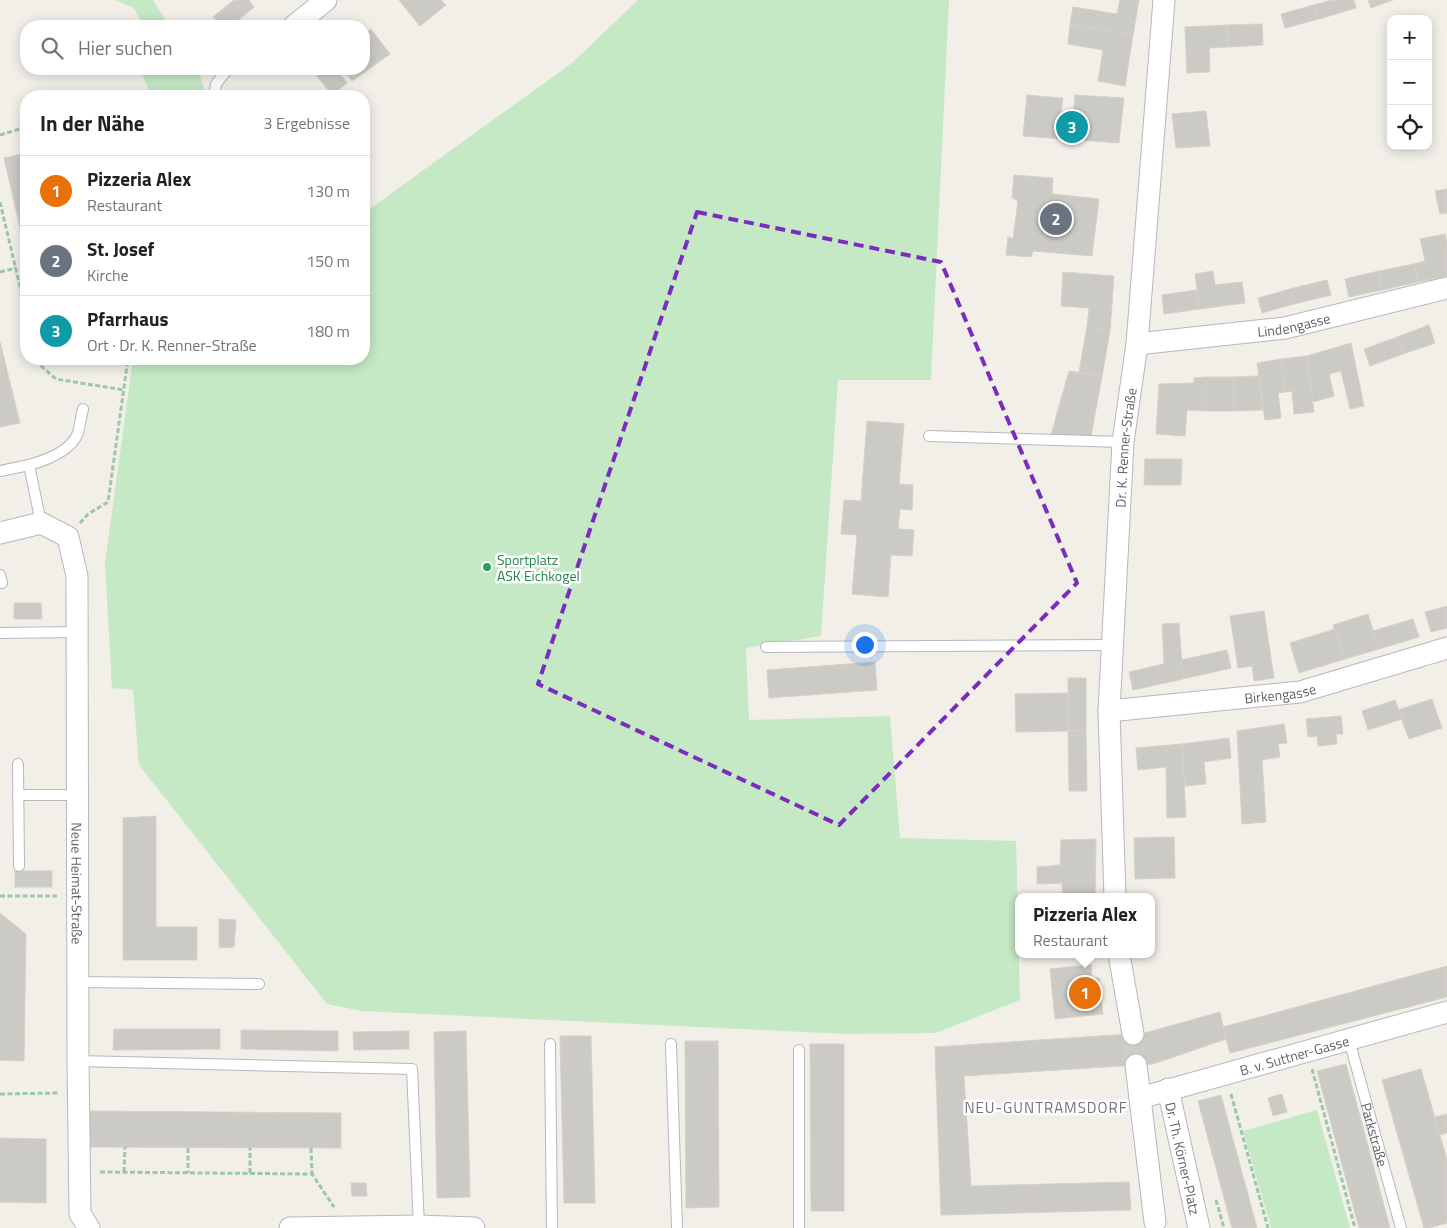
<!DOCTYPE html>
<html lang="de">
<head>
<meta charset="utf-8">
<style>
  :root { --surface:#fff; --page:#f2f2f2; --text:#202124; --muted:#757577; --line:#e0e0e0; --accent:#ea4335 }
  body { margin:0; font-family:"Titillium Web",sans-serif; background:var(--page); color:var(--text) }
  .controls { position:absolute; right:15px; top:15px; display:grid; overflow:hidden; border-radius:10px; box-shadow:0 2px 12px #0003 }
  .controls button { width:45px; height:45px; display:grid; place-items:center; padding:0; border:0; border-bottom:1px solid var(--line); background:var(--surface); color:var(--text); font:25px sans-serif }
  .you { position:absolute; left:864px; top:644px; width:18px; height:18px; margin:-12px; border:4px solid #fff; border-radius:50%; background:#1a73e8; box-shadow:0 0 0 8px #1a73e833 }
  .badge { display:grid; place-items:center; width:32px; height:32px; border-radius:50%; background:var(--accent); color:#fff; font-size:16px; font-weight:700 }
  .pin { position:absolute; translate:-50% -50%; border:2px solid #fff; box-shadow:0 1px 5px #0006 }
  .popup { position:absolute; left:1015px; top:893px; width:140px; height:65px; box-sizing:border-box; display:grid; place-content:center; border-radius:10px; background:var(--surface); filter:drop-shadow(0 1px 4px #0005); font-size:16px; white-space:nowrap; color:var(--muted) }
  .popup b { font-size:19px; color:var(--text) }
  .popup::after { content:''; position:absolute; left:50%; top:100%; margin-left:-10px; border:10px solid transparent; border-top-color:var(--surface) }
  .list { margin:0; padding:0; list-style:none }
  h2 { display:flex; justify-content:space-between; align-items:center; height:65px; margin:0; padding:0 20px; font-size:21px }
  h2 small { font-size:16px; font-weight:400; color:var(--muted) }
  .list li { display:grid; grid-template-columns:32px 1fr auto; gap:15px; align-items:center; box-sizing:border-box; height:70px; padding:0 20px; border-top:1px solid var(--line) }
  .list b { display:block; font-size:19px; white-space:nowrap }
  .list p { margin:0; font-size:16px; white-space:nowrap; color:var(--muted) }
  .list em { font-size:16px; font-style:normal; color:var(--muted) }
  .icon { flex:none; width:28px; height:28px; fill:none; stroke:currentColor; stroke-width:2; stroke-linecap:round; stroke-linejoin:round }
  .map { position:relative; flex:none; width:1447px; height:1228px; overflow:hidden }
  .search { position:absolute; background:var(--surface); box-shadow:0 2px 12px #0003; left:20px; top:20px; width:350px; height:55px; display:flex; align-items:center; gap:12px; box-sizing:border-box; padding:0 18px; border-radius:20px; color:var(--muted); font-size:19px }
  .panel { position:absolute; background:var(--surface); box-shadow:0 2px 12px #0003; left:20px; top:90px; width:350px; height:275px; border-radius:20px }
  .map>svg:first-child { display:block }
  .green { fill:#c5e8c5 }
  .building { fill:#cccac5; stroke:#d6d1c6 }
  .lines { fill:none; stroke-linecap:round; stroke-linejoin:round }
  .street-tunnel { stroke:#ccccc8; stroke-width:21; stroke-dasharray:21 11; stroke-linecap:butt }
  .lane-casing { stroke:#b5b8bc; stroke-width:12 }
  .street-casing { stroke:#b5b8bc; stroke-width:23 }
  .path { stroke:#9cc7a9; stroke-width:3; stroke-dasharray:5 2.5; stroke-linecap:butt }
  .lane { stroke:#fff; stroke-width:10 }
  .street { stroke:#fff; stroke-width:21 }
  .marked { fill:none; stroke:#7b2cbf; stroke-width:4; stroke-dasharray:10 6; stroke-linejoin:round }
  .leisure-dot { fill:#2e9e5b; stroke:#fff; stroke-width:2 }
  .labels { text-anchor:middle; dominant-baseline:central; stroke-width:5; stroke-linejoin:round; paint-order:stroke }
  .street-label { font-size:14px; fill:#5f6368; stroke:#fff }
  .leisure-label { font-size:14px; fill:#27864d; stroke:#fff; text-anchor:start }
  .neighbourhood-label { font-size:15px; letter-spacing:1px; fill:#70757a; stroke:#fff }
</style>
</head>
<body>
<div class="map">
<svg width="1447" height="1228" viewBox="0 0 1447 1228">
  <rect width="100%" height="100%" fill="#f1efe8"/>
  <!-- green -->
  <g class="green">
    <path d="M115,0H153L169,26H144L134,8Z"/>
    <path d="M638,0H949L931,380H838L821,636L746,648L749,720L890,716L900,838L1016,841L1020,1000L936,1033L848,1034L362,1011L327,1004L139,765L133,690L112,688L105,563L133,359H364V213L572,63Z"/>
    <path d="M140,69H196L200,75L206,96H151Z"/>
    <path d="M1317,1110L1350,1228H1271L1243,1131Z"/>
  </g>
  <!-- building -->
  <g class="building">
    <path d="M234,0H249L254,7L231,26H221L213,17Z"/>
    <path d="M399,0H441L446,5L420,26Z"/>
    <path d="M1120,0H1139L1133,35L1070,25L1073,7L1117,14Z"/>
    <path d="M1332,0H1354L1356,8L1319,19L1314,5Z"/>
    <path d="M1368,0H1393L1371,8Z"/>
    <path d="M1314,5L1319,19L1285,28L1281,14Z"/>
    <path d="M1262,24L1263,45L1228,47L1227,25Z"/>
    <path d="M1070,25L1133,35L1125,86L1098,81L1103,50L1068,44Z"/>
    <path d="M1227,25L1228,47L1209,48L1210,72L1187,73L1185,27Z"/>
    <path d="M371,29L390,54L352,81L343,69H364V34Z"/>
    <path d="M319,69H336L347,83L332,95L314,72Z"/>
    <path d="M1027,95L1063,98L1060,117L1073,118L1075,95L1124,98L1119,143L1023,136Z"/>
    <path d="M1206,111L1210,146L1176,148L1172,114Z"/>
    <path d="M26,153V254L4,158Z"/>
    <path d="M1014,175L1053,178L1052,194L1099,199L1092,256L1033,251L1031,257L1006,255L1008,237L1013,239L1018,201L1012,198Z"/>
    <path d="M1447,189V213L1440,214L1435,191Z"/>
    <path d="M1445,234L1447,243V276L1418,282L1414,264L1425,261L1420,239Z"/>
    <path d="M1414,264L1418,282L1382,290L1379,271Z"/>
    <path d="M1213,271L1215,285L1242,282L1245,303L1200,309L1195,274Z"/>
    <path d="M1379,271L1382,290L1349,297L1345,279Z"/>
    <path d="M1063,272L1114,276L1110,331L1087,327L1089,308L1061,306Z"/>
    <path d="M1327,280L1331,295L1294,304L1290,289Z"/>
    <path d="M1290,289L1294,304L1262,313L1258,298Z"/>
    <path d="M1197,290L1200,309L1164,314L1162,295Z"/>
    <path d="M1429,325L1435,343L1403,354L1397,337Z"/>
    <path d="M1087,327L1110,331L1102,376L1079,372Z"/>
    <path d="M1397,337L1403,354L1370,366L1364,349Z"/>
    <path d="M0,342L20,423L0,427Z"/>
    <path d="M1351,343L1364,406L1350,409L1341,371L1329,374L1334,396L1313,402L1307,356Z"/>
    <path d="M1307,356L1314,412L1294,414L1292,391L1285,392L1281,359Z"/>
    <path d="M1281,359L1285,392L1278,393L1281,418L1265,420L1257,363Z"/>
    <path d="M1069,371L1102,376L1091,436L1051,435Z"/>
    <path d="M1259,376L1263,410L1234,411L1233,377Z"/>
    <path d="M1205,377L1206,411L1187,410L1185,436L1156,434L1159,384L1194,383V378Z"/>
    <path d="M1205,377H1233L1234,411H1206Z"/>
    <path d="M867,421L904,424L899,484L913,485L912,510L900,509L898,529L914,530L912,556L891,555L888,597L852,594L857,535L841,534L844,500L861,501Z"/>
    <path d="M1145,459H1182L1181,485H1144Z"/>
    <path d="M14,603H41L42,619H14Z"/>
    <path d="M1447,606V628L1431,632L1425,612Z"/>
    <path d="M1264,611L1274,678L1254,681L1252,666L1238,668L1230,616Z"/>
    <path d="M1368,614L1379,649L1345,659L1333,625Z"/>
    <path d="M1413,619L1419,637L1379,649L1373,631Z"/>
    <path d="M1179,623L1183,679L1133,690L1129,672L1164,664L1162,624Z"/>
    <path d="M1335,629L1345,659L1299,673L1290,643Z"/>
    <path d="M1227,650L1231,668L1183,679L1181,660Z"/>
    <path d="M875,662L877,690L769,698L767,670Z"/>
    <rect x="1068" y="678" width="18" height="53"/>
    <path d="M1068,693V731L1016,732L1015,694Z"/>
    <path d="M1432,699L1442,728L1409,739L1398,710Z"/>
    <path d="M1395,700L1402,719L1368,730L1362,711Z"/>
    <path d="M1341,716L1343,734H1336L1337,744L1318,746L1317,736L1308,737L1306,719Z"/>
    <path d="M1284,724L1287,743L1278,744L1280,757L1262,760L1266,822L1242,824L1237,731Z"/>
    <path d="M1068,731H1086L1087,791H1069Z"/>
    <path d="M1229,738L1231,758L1204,762L1206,784L1185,786L1182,744Z"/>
    <path d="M1182,744L1186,817L1167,818L1166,767L1138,770L1136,748Z"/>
    <path d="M156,816V927H197V960H123V818Z"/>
    <path d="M1174,837L1175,878L1135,879L1134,838Z"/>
    <path d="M1096,839L1095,897H1063L1062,883L1037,884V867L1060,865L1061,840Z"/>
    <rect x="15" y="871" width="37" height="16"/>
    <path d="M0,913L26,934L24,1061L0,1060Z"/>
    <path d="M219,919L236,920L234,947L219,948Z"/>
    <path d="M1091,965L1092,978H1099L1103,1014L1055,1019L1050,969Z"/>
    <path d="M1447,966V997L1230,1053L1223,1027Z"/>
    <path d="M1220,1012L1226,1039L1153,1064L964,1076L971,1186L1129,1182L1131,1210L941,1215L935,1047L1145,1033Z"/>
    <path d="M114,1029H220V1049L113,1050Z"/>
    <path d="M241,1030L338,1031V1051L241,1049Z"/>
    <path d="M409,1031V1049L354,1050L353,1032Z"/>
    <path d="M466,1031L470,1197L437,1198L434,1032Z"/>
    <path d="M560,1036H591L595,1203H564Z"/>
    <path d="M685,1041H718L719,1207L686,1208Z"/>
    <path d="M810,1044H844V1211H811Z"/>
    <path d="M1346,1064L1390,1228H1359L1321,1086L1317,1071Z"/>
    <path d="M1421,1069L1447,1160V1223L1429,1228H1424L1382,1080Z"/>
    <path d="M1282,1094L1287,1112L1273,1116L1268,1098Z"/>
    <path d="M1221,1095L1257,1228H1232L1198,1101Z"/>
    <path d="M88,1111L341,1113V1148L88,1147Z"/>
    <path d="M1447,1114V1133L1440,1135L1435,1117Z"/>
    <path d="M0,1138L46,1139V1203L0,1202Z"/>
    <path d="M351,1183H366L367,1196H352Z"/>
  </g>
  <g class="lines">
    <!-- street-tunnel -->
    <path class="street-tunnel" d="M1133,1034L1136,1065"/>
    <defs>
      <g id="lane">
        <path d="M214,96L216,84L228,69"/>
        <path d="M929,436L1123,442"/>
        <path d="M0,471L29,465"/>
        <path d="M41,523L29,465C47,460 71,451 78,433C80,425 81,417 83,409"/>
        <path d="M0,575L2,583"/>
        <path d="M0,633L77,632"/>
        <path d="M766,647L1113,645"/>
        <path d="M18,764L19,866"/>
        <path d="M18,795H77"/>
        <path d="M78,982L259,984"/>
        <path id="s1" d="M1349,1040L1401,1228"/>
        <path d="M550,1044L552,1228"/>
        <path d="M671,1044L677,1228"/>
        <path d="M78,1061L412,1069L419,1226"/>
        <path d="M799,1228V1050"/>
      </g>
      <g id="street">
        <path d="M294,26L326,0"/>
        <path id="s2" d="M1137,344L1285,328L1447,288"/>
        <path id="s3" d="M0,533L41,523L68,537L77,576L78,1061L80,1214L89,1228"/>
        <path id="s4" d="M1109,711L1300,692L1447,648"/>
        <path id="s5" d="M1115,897L1109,711L1123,442L1137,344L1164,0"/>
        <path d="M1119,954L1133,1034"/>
        <path d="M1136,1065L1155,1222"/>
        <path id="s6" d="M1168,1089L1199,1228"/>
        <path id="s7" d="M1140,1098L1447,1012"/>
        <path d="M290,1228L419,1226L474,1228"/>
      </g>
    </defs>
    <!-- lane casing -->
    <use href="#lane" class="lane-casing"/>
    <!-- street casing -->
    <use href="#street" class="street-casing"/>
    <!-- path -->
    <g class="path">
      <path d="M0,135L26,127"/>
      <path d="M0,202L26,312"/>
      <path d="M0,272L16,268"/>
      <path d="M38,359L39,364L56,379L124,390"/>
      <path d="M80,523L88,514L108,502L128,359"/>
      <path d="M0,896H57"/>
      <path d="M1312,1069L1355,1228"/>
      <path d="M0,1094L59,1093"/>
      <path d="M1231,1094L1268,1228"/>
      <path d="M188,1148V1173"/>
      <path d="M311,1148L312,1174"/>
      <path d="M100,1172L312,1174L334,1207"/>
      <path d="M124,1172L125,1147"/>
      <path d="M250,1173V1148"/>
      <path d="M1216,1200L1224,1228"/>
    </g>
    <!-- lane -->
    <use href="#lane" class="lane"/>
    <!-- street -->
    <use href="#street" class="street"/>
  </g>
  <!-- marked area -->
  <path class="marked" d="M697,212L941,262L1077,583L839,825L538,684Z"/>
  <!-- markers -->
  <circle class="leisure-dot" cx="487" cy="567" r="5"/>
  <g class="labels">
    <!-- street labels -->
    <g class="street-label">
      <text stroke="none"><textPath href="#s2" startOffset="158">Lindengasse</textPath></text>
      <text stroke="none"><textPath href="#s5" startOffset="450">Dr. K. Renner-Straße</textPath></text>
      <text stroke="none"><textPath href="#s4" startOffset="172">Birkengasse</textPath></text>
      <text stroke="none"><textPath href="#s3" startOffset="420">Neue Heimat-Straße</textPath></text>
      <text stroke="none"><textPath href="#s7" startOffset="160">B. v. Suttner-Gasse</textPath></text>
      <text stroke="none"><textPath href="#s1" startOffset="98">Parkstraße</textPath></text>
      <text stroke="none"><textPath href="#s6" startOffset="71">Dr. Th. Körner-Platz</textPath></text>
    </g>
    <!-- leisure labels -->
    <g class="leisure-label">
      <text x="497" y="559">Sportplatz<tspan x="497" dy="16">ASK Eichkogel</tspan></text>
    </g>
    <!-- neighbourhood labels -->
    <g class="neighbourhood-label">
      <text x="1046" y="1107">NEU-GUNTRAMSDORF</text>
    </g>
  </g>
</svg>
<div class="controls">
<button>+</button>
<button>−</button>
<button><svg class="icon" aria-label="locate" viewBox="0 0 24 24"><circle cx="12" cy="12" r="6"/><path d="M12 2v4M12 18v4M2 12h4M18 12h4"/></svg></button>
</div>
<div class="you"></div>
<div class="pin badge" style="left:1085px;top:993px;background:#e8710a">1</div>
<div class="popup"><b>Pizzeria Alex</b>Restaurant</div>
<div class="pin badge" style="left:1056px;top:219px;background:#6b7280">2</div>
<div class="pin badge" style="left:1072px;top:127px;background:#0f9aa8">3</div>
<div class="search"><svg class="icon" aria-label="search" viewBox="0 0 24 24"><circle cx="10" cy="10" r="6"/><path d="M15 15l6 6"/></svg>Hier suchen</div>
<section class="panel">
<h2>In der Nähe<small>3 Ergebnisse</small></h2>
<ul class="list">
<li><span class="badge" style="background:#e8710a">1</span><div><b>Pizzeria Alex</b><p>Restaurant</p></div><em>130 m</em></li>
<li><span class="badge" style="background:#6b7280">2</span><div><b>St. Josef</b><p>Kirche</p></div><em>150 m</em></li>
<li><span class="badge" style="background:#0f9aa8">3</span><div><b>Pfarrhaus</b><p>Ort · Dr. K. Renner-Straße</p></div><em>180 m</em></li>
</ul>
</section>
</div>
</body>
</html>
